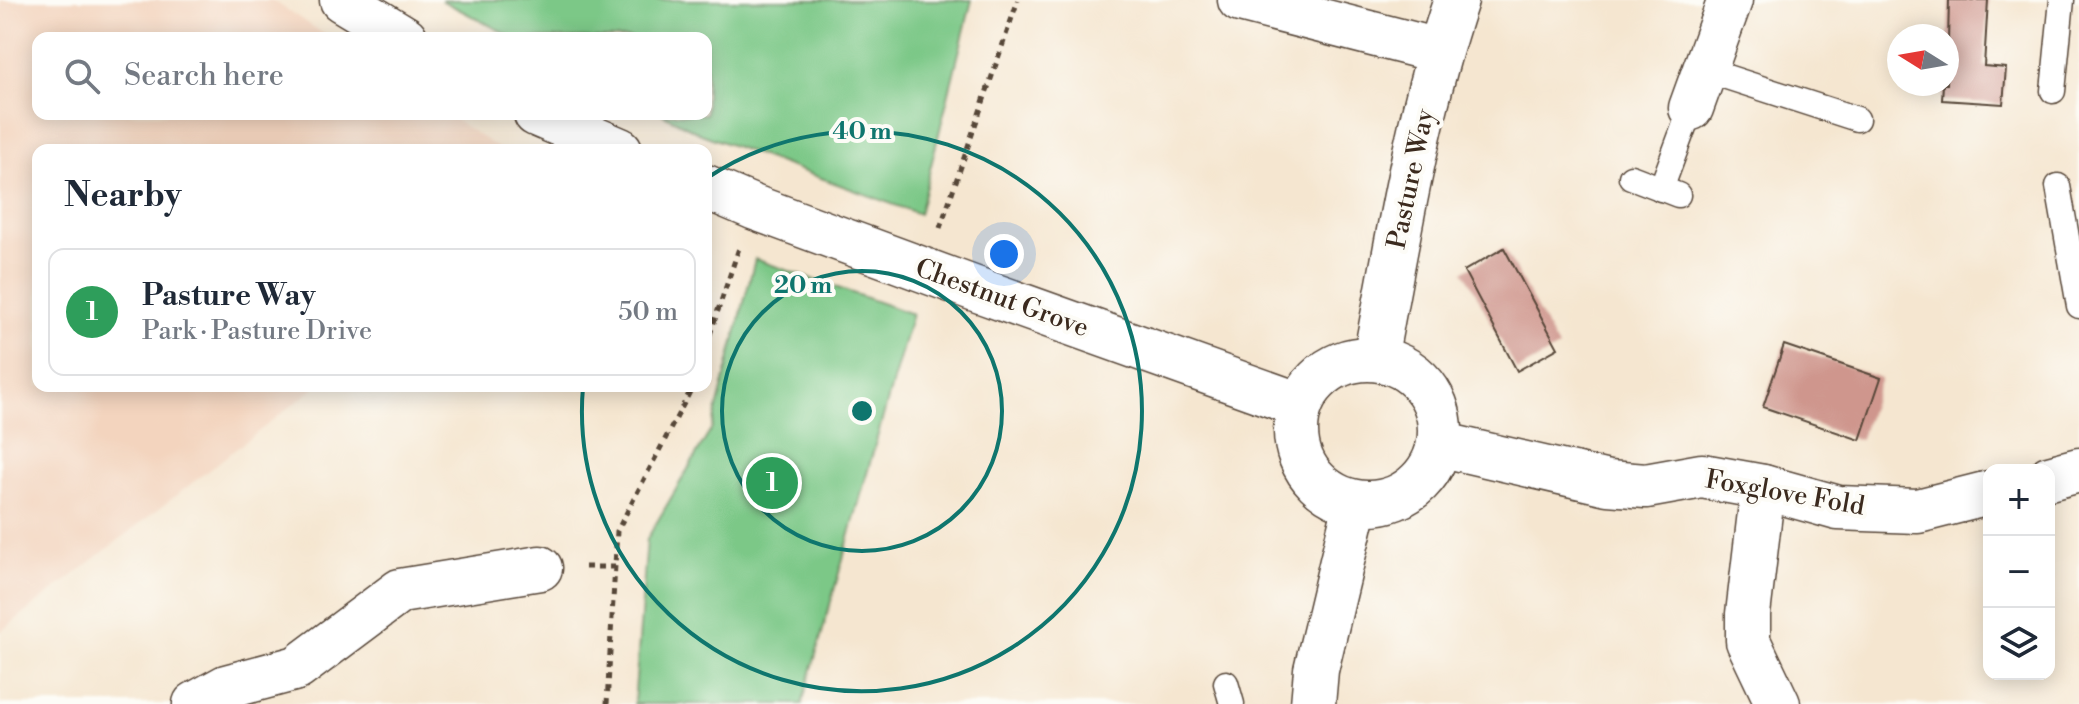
<!DOCTYPE html>
<html lang="en">
<head>
<meta charset="utf-8">
<style>
  :root { --surface:#fff; --page:#f2f2f3; --text:#1f2937; --muted:#747a83; --line:#e0e1e3; --accent:#111827 }
  body { margin:0; font-family:"Libre Bodoni",serif; background:var(--page); color:var(--text) }
  .controls { position:absolute; right:24px; bottom:24px; display:grid; overflow:hidden; border-radius:16px; box-shadow:0 4px 20px #0003 }
  .controls button { width:72px; height:72px; display:grid; place-items:center; padding:0; border:0; border-bottom:2px solid var(--line); background:var(--surface); color:var(--text); font:40px sans-serif }
  .compass { position:absolute; left:1887px; top:24px; width:72px; height:72px; border-radius:50%; background:var(--surface); box-shadow:0 4px 20px #0003; rotate:281deg }
  .you { position:absolute; left:1004px; top:254px; width:28px; height:28px; margin:-20px; border:6px solid #fff; border-radius:50%; background:#1a73e8; box-shadow:0 0 0 12px #1a73e833 }
  .badge { display:grid; place-items:center; width:52px; height:52px; border-radius:50%; background:var(--accent); color:#fff; font-size:26px; font-weight:700 }
  .pin { position:absolute; translate:-50% -50%; border:4px solid #fff; box-shadow:0 2px 8px #0006 }
  .list { margin:0; padding:0; list-style:none }
  h2 { display:flex; justify-content:space-between; align-items:center; height:104px; margin:0; padding:0 32px; font-size:34px }
  h2 small { font-size:26px; font-weight:400; color:var(--muted) }
  .list li { display:grid; grid-template-columns:52px 1fr auto; gap:24px; align-items:center; box-sizing:border-box; height:128px; margin:0 16px 16px; padding:0 16px; border:2px solid var(--line); border-radius:16px }
  .list b { display:block; font-size:30px; white-space:nowrap }
  .list p { margin:0; font-size:26px; white-space:nowrap; color:var(--muted) }
  .list em { font-size:26px; font-style:normal; color:var(--muted) }
  .icon { flex:none; width:44px; height:44px; fill:none; stroke:currentColor; stroke-width:2; stroke-linecap:round; stroke-linejoin:round }
  .map { position:relative; flex:none; width:2079px; height:704px; overflow:hidden }
  .search { position:absolute; background:var(--surface); box-shadow:0 4px 20px #0003; left:32px; top:32px; width:680px; height:88px; display:flex; align-items:center; gap:20px; box-sizing:border-box; padding:0 28px; border-radius:16px; color:var(--muted); font-size:30px }
  .panel { position:absolute; background:var(--surface); box-shadow:0 4px 20px #0003; left:32px; top:144px; width:680px; height:248px; border-radius:16px }
  .map>svg:first-child { display:block }
  .built { fill:#f3d4be }
  .green { fill:#7bc887; stroke:#5b7952; stroke-width:2 }
  .building { fill:#cf968d }
  .lines { fill:none; stroke-linecap:round; stroke-linejoin:round }
  .service-casing { stroke:#574639; stroke-width:27 }
  .minor-casing { stroke:#574639; stroke-width:47 }
  .path { stroke:#574639; stroke-width:5; stroke-dasharray:6 6; stroke-linecap:butt }
  .service { stroke:#fff; stroke-width:24 }
  .minor { stroke:#fff; stroke-width:44 }
  .ring { fill:none; stroke:#0f766e; stroke-width:4 }
  .labels { text-anchor:middle; dominant-baseline:central; stroke-width:8; stroke-linejoin:round; paint-order:stroke }
  .street-label { font-size:26px; fill:#3b2a1e; stroke:#fdfcf7 }
  .centre { fill:#0f766e; stroke:#fdfcf7; stroke-width:4 }
  .ring-label { font-size:24px; text-anchor:middle; font-weight:bold; fill:#0f766e; stroke:#fdfcf7; stroke-width:8; stroke-linejoin:round; paint-order:stroke }
</style>
</head>
<body>
<div class="map">
<svg width="2079" height="704" viewBox="0 0 2079 704">
  <rect width="100%" height="100%" fill="#fdfcf7"/>
  <filter id="ink" filterUnits="userSpaceOnUse"><feTurbulence type="fractalNoise" baseFrequency=".0125" numOctaves="2"/><feDisplacementMap in="SourceGraphic" scale="16" xChannelSelector="R" yChannelSelector="G"/><feConvolveMatrix kernelMatrix="1 2 1 2 8 2 1 2 1" color-interpolation-filters="sRGB"/></filter>
  <filter id="wash" filterUnits="userSpaceOnUse"><feTurbulence type="fractalNoise" baseFrequency=".006" numOctaves="4" result="noise"/><feDisplacementMap in="SourceGraphic" scale="32" xChannelSelector="R" yChannelSelector="G"/><feGaussianBlur stdDeviation="1.8" result="paint"/><feColorMatrix in="noise" values="0 0 0 0 0 0 0 0 0 0 0 0 0 0 0 0 0 1.4 0 .05"/><feComposite in="paint" operator="in"/></filter>
  <g filter="url(#wash)">
    <rect width="100%" height="100%" fill="#f5e6d0"/>
    <!-- built -->
    <path class="built" d="M0,0H272L330,38H38V114H446L501,150H38V386H317L0,632Z"/>
    <!-- green -->
    <g class="green">
      <path d="M441,0H972L919,214L701,134L662,114H706V38H514Z"/>
      <path d="M755,259L912,314L802,704H634L647,539L712,428Z"/>
    </g>
    <g id="blocks">
      <!-- building -->
      <g class="building">
        <path d="M1949,0H1988L1984,66L2006,68L2003,104L1942,100L1943,84H1947Z"/>
        <path d="M1504,248L1558,348L1517,371L1464,271Z"/>
        <path d="M1784,345L1881,378L1860,440L1763,407Z"/>
      </g>
    </g>
  </g>
  <g filter="url(#ink)">
    <use href="#blocks" fill-opacity="0" stroke="#574639" stroke-width="2"/>
    <g class="lines">
      <defs>
        <g id="service">
          <path d="M1705,70L1857,119"/>
          <path d="M2053,91L2062,0"/>
          <path d="M1631,177L1678,195"/>
          <path d="M2058,186L2079,306"/>
          <path d="M1661,189L1691,108"/>
          <path d="M1226,683L1232,704"/>
        </g>
        <g id="minor">
          <path d="M342,0L405,38"/>
          <path d="M1240,0L1439,51"/>
          <path d="M1691,108L1730,0"/>
          <path d="M536,114L620,150"/>
          <path d="M706,187L753,207L981,291L1300,405"/>
          <path d="M1375,359C1398,239 1417,116 1456,0"/>
          <circle cx="1368" cy="431" r="72"/>
          <path d="M1439,444L1608,483L1646,486L1702,476L1763,487L1838,508L1918,511L1989,493"/>
          <path d="M2049,478L2079,470"/>
          <path d="M1763,487L1748,614V641L1778,704"/>
          <path d="M195,704L226,687L297,668L400,591L540,568"/>
          <path d="M1313,704L1316,670L1356,503"/>
        </g>
      </defs>
      <!-- service casing -->
      <use href="#service" class="service-casing"/>
      <!-- minor casing -->
      <use href="#minor" class="minor-casing"/>
      <!-- path -->
      <g class="path">
        <path d="M940,228L1018,0"/>
        <path d="M706,346L739,248"/>
        <path d="M585,567H615"/>
        <path d="M607,704L617,531L693,386"/>
      </g>
      <!-- service -->
      <use href="#service" class="service"/>
      <!-- minor -->
      <use href="#minor" class="minor"/>
    </g>
  </g>
  <!-- distance rings -->
  <g class="ring">
    <circle cx="862" cy="411" r="140"/>
    <path d="M707 178A280 280 0 1 1 583 387"/>
  </g>
  <g class="labels">
    <!-- street labels -->
    <g class="street-label">
      <text transform="translate(1411 179) rotate(-78)">Pasture Way</text>
      <text transform="translate(1002 298) rotate(20)">Chestnut Grove</text>
      <text transform="translate(1785 493) rotate(10)">Foxglove Fold</text>
    </g>
  </g>
  <circle cx="862" cy="411" r="12" class="centre"/>
  <g class="ring-label">
    <text x="862" y="139">40 m</text>
    <text x="803" y="293">20 m</text>
  </g>
</svg>
<div class="controls">
<button>+</button>
<button>−</button>
<button><svg class="icon" aria-label="layers" viewBox="0 0 24 24"><path d="M12 4l9 5-9 5-9-5zM3 14l9 5 9-5"/></svg></button>
</div>
<svg class="compass" viewBox="-18 -18 36 36"><path d="M0-13l5 13h-10z" fill="#e53935"/><path d="M0 13l5-13h-10z" fill="#747a83"/></svg>
<div class="you"></div>
<div class="pin badge" style="left:772px;top:483px;background:#2e9e5b">1</div>
<div class="search"><svg class="icon" aria-label="search" viewBox="0 0 24 24"><circle cx="10" cy="10" r="6"/><path d="M15 15l6 6"/></svg>Search here</div>
<section class="panel">
<h2>Nearby<small></small></h2>
<ul class="list">
<li><span class="badge" style="background:#2e9e5b">1</span><div><b>Pasture Way</b><p>Park · Pasture Drive</p></div><em>50 m</em></li>
</ul>
</section>
</div>
</body>
</html>
